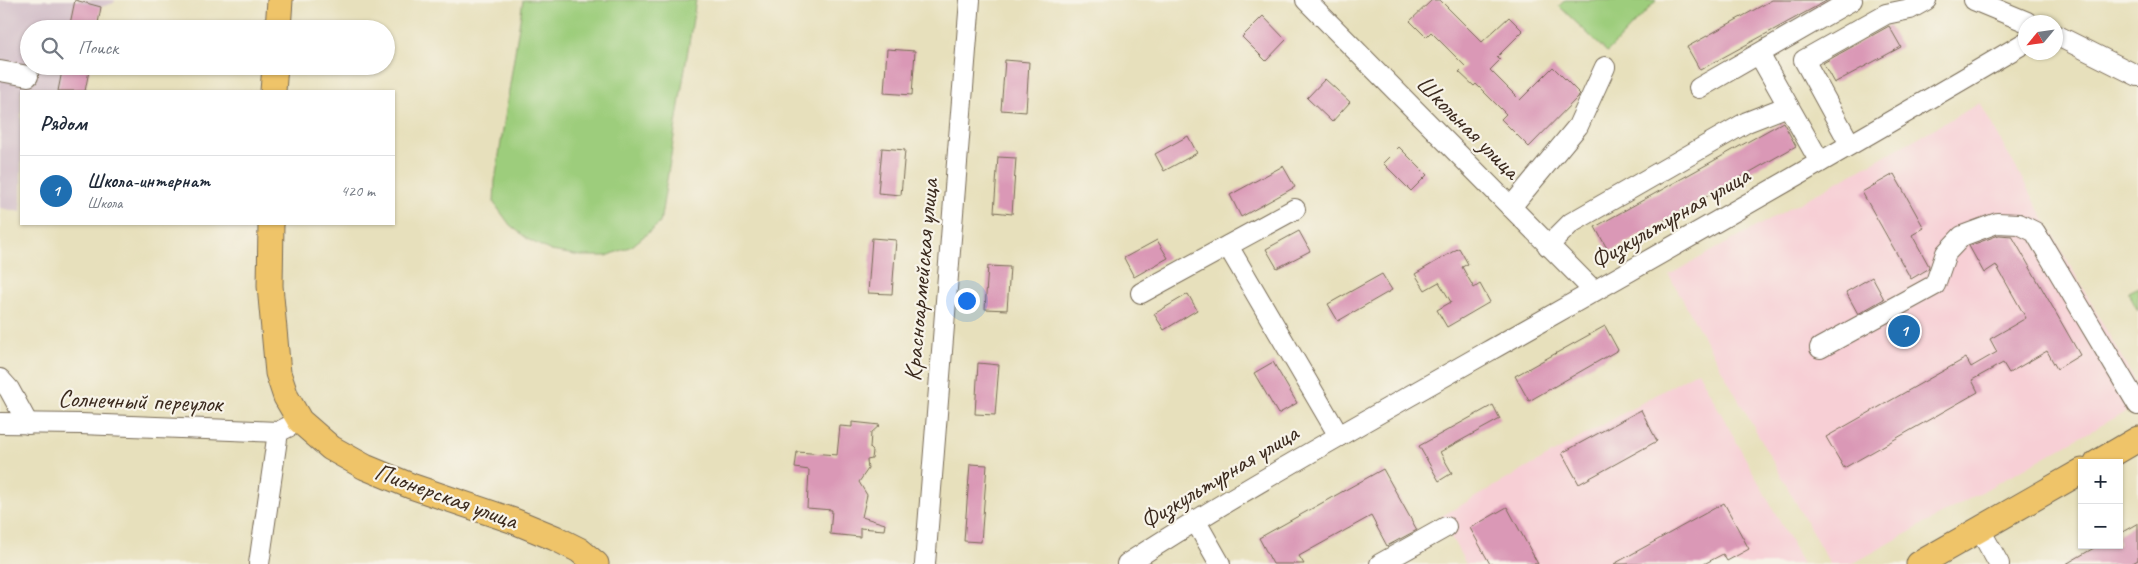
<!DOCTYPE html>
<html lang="ru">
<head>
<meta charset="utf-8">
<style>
  :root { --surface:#fff; --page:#f2f2f3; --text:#1f2937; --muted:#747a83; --line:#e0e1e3; --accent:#1f6fb2 }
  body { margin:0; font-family:Caveat,sans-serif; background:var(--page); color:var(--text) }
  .controls { position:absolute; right:15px; bottom:15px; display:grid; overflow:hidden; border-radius:0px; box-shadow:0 1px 4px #0004 }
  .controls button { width:45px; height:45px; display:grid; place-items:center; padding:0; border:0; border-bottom:1px solid var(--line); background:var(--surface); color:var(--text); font:25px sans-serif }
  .compass { position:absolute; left:2018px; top:15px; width:45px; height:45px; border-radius:50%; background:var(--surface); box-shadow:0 1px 4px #0004; rotate:241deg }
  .you { position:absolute; left:966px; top:300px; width:18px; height:18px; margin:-12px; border:4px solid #fff; border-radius:50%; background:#1a73e8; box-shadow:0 0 0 8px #1a73e833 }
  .badge { display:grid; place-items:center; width:32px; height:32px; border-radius:50%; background:var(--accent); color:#fff; font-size:16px; font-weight:700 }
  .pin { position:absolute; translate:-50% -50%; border:2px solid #fff; box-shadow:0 1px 5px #0006 }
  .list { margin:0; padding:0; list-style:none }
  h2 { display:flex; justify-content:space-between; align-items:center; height:65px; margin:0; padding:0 20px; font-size:21px }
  h2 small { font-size:16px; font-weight:400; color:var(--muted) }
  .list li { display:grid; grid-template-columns:32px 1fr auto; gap:15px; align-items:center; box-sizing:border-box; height:70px; padding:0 20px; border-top:1px solid var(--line) }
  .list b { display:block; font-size:19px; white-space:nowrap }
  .list p { margin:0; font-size:16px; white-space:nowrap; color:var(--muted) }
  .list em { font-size:16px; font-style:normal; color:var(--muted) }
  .icon { flex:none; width:28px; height:28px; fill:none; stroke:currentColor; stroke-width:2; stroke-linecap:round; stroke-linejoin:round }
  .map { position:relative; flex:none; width:2138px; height:564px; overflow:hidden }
  .search { position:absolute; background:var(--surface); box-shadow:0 1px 4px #0004; left:20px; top:20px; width:375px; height:55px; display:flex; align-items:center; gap:12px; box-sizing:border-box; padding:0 18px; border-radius:28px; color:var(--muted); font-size:19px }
  .panel { position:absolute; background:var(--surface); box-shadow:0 1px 4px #0004; left:20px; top:90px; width:375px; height:135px; border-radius:0px }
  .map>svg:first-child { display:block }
  .built { fill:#f7cfd5 }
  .industrial { fill:#d2bdc8 }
  .green { fill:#9dcd7c; stroke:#6c7c4d }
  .building { fill:#da98b6 }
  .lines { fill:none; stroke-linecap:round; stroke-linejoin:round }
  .minor-casing { stroke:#776a55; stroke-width:22 }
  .major-casing { stroke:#776a55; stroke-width:27 }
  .minor { stroke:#fff; stroke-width:20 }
  .major { stroke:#efc469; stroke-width:25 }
  .labels { text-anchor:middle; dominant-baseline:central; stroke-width:4.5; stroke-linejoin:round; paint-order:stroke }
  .street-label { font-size:25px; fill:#3b2a1e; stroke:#f7f3e8 }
</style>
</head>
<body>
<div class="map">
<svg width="2138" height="564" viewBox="0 0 2138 564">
  <rect width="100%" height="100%" fill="#f7f3e8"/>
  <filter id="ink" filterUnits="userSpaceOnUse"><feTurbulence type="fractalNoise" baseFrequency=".02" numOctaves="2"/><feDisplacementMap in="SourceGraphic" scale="10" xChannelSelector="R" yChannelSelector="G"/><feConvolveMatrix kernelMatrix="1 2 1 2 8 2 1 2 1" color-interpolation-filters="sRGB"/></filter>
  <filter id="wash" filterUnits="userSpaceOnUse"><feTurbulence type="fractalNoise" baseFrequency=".0096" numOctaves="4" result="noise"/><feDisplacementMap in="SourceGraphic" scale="20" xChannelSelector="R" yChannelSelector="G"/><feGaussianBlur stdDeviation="1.12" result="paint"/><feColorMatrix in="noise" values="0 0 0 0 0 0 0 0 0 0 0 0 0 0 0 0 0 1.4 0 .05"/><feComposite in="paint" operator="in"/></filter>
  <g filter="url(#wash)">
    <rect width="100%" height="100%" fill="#e7e0bc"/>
    <!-- built -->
    <g class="built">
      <path d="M1980,103L2138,387V405L1852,564H1830L1669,275Z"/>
      <path d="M1698,371L1803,564H1466L1440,517Z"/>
    </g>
    <!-- industrial -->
    <path class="industrial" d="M0,0H115L114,3L101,7L97,29H29V66H90L85,91H21V212L0,208Z"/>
    <!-- green -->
    <g class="green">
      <path d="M523,0H696L660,223L632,246L607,256H581L551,251L529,240L510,225L494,203L495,181Z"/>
      <path d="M1565,0H1657L1607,52L1559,6Z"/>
      <path d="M2138,287V311L2128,292Z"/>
    </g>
    <g id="blocks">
      <!-- building -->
      <g class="building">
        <path d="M75,0L101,7L97,29H69Z"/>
        <path d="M1432,0H1440L1482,42L1509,17L1523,31L1497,57L1500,60L1490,70L1520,100L1553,67L1580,94L1578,97L1529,147L1501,119L1506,114L1476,84L1474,86L1459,72L1465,66L1431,32L1426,37L1410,21Z"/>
        <path d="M1772,0H1828L1700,70L1687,47Z"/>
        <path d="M1263,16L1286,40L1266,61L1242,37Z"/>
        <path d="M1889,26L1901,47L1834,83L1823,63Z"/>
        <path d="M887,49L915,51L912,95L884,93Z"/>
        <path d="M1005,60L1029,62L1026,112L1001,110Z"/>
        <path d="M63,66H90L85,91H58Z"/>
        <path d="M1325,79L1350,102L1332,122L1307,98Z"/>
        <path d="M1783,122L1796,146L1609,252L1595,227Z"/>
        <path d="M1188,136L1197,153L1164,171L1155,154Z"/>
        <path d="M1399,147L1427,175L1411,191L1383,163Z"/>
        <path d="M882,148L905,150L901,195L878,193Z"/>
        <path d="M998,157L1016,158L1012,214L994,212Z"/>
        <path d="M1283,166L1295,187L1241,217L1230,195Z"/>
        <path d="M1894,174L1924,228L1912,235L1929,266L1928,269L1911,279L1862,192Z"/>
        <path d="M1299,231L1310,251L1277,268L1266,249Z"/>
        <path d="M1999,235L2012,236L2080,355L2057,369L2047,351L2009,373L2003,363L1972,380L1978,392L1844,468L1826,437L1966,358L1971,367L1997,352L1990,339L2026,318L1996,265L1984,273L1969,246Z"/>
        <path d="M872,238L896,240L892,294L868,293Z"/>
        <path d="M1157,240L1168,258L1134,277L1124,258Z"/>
        <path d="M1459,248L1468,264L1462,267L1474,288L1480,284L1490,302L1447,327L1437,310L1451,302L1439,282L1425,290L1415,274Z"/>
        <path d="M988,266L1010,267L1007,310L985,309Z"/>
        <path d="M1382,274L1392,290L1338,321L1328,304Z"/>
        <path d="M1872,277L1884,299L1858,314L1846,292Z"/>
        <path d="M1188,294L1197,310L1164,330L1154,314Z"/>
        <path d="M1605,326L1618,350L1529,401L1515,376Z"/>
        <path d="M1273,362L1297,403L1278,414L1254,373Z"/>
        <path d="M978,363L999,365L995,415L975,414Z"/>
        <path d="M1493,405L1500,419L1440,452L1452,473L1439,481L1419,446Z"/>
        <path d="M1641,410L1657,441L1579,484L1562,453Z"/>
        <path d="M852,422L880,425L871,433L870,448L873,451L872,459L867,460L868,469L859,482L867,495L862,517L885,524L884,530L860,528V537L830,534L832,510L807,508L809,470L795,468L797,452L837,455L840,426L852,427Z"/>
        <path d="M970,464L987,465L981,542L964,541Z"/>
        <path d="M1383,469L1417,530L1387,546L1371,516L1299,556L1304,564H1273L1259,538Z"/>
        <path d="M1724,503L1749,549L1727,561L1723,554L1704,564H1614Z"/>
        <path d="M1507,507L1538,564H1490L1470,528Z"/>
        <path d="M2138,523V560L2131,564H2066L2099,545H2119V534Z"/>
      </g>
    </g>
  </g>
  <g filter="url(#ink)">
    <use href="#blocks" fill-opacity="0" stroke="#776a55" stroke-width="1"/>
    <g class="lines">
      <defs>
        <g id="minor">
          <path d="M1306,0L1594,291"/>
          <path d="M1974,0L2027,22"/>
          <path d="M2056,35L2138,76"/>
          <path d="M1759,54L1820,162"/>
          <path d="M0,71L28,76"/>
          <path d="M1699,88L1852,0"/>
          <path d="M1850,144L1804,60L1886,14L1910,9L1926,0"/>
          <path d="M1511,207L1578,126L1605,67"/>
          <path d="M1228,246L1339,436"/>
          <path d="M1548,246L1571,223L1747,122L1788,106"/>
          <path d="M1141,293L1295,209"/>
          <path d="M1820,348L1935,285L1946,253L1962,236L1997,223L2019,224L2035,232L2138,405"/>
          <path d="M0,379L9,389L28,424"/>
          <path d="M0,423L81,424L278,432"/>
          <path d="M1195,520L1220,564"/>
          <path d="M1980,530L1999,564"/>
          <path d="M259,564L278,432L290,426"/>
          <path d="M925,564L970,0"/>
          <path d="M1127,564C1244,488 1366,421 1487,352C1667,250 1848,148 2026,42"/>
          <path d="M1380,564L1446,527"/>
        </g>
        <g id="major">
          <path d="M278,29L280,0"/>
          <path d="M273,91L275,66"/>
          <path d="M271,224L270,286L278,373L286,397L300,421L331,448L365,467L411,486L514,521L555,538L579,550L596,564"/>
          <path d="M2097,463L2138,439"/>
          <path d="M1919,564L2082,471"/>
        </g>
      </defs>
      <!-- minor casing -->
      <use href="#minor" class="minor-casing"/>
      <!-- major casing -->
      <use href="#major" class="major-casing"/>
      <!-- minor -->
      <use href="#minor" class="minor"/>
      <!-- major -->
      <use href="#major" class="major"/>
    </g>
  </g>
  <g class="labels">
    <!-- street labels -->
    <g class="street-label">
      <text transform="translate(1468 127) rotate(45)">Школьная улица</text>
      <text transform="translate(1670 218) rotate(-30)">Физкультурная улица</text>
      <text transform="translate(921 280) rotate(-85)">Красноармейская улица</text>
      <text transform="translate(140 401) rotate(2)">Солнечный переулок</text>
      <text transform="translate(1219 477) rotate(-31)">Физкультурная улица</text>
      <text transform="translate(446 496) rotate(20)">Пионерская улица</text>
    </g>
  </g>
</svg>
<div class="controls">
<button>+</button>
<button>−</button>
</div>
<svg class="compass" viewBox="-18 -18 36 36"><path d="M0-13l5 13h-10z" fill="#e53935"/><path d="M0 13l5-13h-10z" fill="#747a83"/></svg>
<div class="you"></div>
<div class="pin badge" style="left:1904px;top:331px">1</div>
<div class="search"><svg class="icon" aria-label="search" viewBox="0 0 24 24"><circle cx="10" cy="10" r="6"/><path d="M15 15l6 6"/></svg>Поиск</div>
<section class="panel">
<h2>Рядом<small></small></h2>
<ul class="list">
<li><span class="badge">1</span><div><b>Школа-интернат</b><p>Школа</p></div><em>420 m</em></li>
</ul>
</section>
</div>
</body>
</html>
